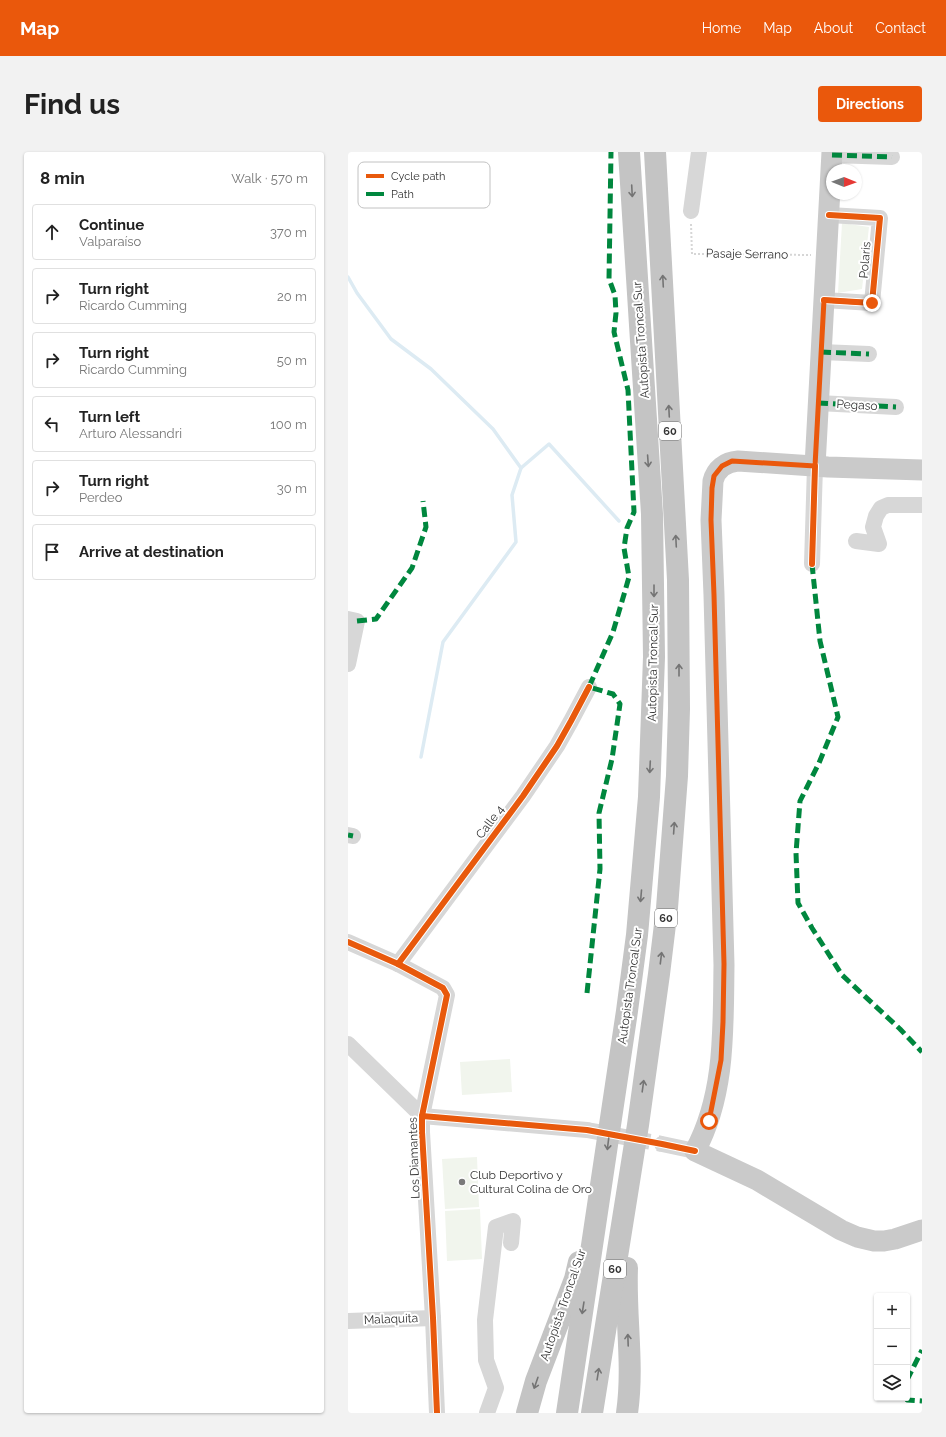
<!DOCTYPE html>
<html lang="en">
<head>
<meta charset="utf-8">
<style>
  :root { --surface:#fff; --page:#f2f2f2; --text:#222; --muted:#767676; --line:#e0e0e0; --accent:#ea580c }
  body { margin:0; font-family:Raleway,sans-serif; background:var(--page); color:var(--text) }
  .controls { position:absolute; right:12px; bottom:12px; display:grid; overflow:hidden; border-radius:4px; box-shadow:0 1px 3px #0004 }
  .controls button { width:36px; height:36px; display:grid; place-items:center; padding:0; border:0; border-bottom:1px solid var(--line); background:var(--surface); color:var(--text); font:20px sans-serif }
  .compass { position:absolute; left:478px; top:12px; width:36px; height:36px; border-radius:50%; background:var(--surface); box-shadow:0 1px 3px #0004; rotate:91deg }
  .stop { position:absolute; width:12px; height:12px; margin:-9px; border:3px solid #ea580c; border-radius:50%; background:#fff }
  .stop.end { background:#ea580c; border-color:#fff; box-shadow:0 1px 4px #0008 }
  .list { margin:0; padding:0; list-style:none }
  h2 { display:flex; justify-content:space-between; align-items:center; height:52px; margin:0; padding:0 16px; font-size:17px }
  h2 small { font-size:13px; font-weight:400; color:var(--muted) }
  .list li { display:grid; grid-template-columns:26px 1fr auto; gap:12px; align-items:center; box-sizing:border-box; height:56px; margin:0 8px 8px; padding:0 8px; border:1px solid var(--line); border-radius:4px }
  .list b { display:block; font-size:15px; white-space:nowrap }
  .list p { margin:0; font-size:13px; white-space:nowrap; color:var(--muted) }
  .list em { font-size:13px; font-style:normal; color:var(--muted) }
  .icon { flex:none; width:22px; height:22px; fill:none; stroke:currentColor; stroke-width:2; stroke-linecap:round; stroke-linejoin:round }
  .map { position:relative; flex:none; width:574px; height:1261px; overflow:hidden; border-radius:4px }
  header { display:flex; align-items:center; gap:24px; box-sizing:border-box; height:56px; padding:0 20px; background:var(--accent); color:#fff }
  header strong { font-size:19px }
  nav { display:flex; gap:22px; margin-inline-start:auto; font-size:14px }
  .intro { display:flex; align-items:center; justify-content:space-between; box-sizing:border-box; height:96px; padding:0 24px }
  h1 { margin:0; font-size:28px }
  .button { padding:10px 18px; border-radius:4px; background:var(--accent); color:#fff; font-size:14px; font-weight:700 }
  main { display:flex; gap:24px; padding:0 24px }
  aside { flex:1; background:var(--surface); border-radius:4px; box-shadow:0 1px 3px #0004 }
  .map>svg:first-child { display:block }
  .green { fill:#f1f5ed }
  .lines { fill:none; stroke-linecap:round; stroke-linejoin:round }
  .stream { stroke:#ddebf3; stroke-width:3.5 }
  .minor-tunnel { stroke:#d6d6d6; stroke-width:16; stroke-dasharray:16 8; stroke-linecap:butt }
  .path { stroke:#d6d6d6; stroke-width:2; stroke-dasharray:2 2; stroke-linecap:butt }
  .minor { stroke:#d7d7d7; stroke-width:16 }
  .major { stroke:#cacaca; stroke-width:21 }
  .highway { stroke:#c4c4c4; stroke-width:22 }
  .quiet { stroke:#00873e; stroke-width:5; stroke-dasharray:10 5; stroke-linecap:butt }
  .cycleway-casing { stroke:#fff; stroke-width:8 }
  .cycleway { stroke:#e8590c; stroke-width:6 }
  .oneway { stroke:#747474 }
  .route { stroke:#ea580c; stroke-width:5 }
  .poi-dot { fill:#7a7a7a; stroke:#fff; stroke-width:1.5 }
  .labels { text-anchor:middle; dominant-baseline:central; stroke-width:4; stroke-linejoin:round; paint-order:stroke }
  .shield { fill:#fff; stroke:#707070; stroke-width:1 }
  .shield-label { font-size:11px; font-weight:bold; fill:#333 }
  .street-label { font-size:12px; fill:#333; stroke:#fff }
  .poi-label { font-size:12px; fill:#333; stroke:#fff; text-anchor:start }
  .key { fill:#fff; stroke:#c2c2c2; stroke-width:1 }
  .key-label { font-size:11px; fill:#333 }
</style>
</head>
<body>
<header>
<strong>Map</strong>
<nav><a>Home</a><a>Map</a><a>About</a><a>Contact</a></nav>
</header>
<div class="intro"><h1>Find us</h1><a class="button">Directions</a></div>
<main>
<aside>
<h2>8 min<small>Walk · 570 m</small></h2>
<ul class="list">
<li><svg class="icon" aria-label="ahead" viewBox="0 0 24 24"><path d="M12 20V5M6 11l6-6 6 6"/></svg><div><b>Continue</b><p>Valparaíso</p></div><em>370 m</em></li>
<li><svg class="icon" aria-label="right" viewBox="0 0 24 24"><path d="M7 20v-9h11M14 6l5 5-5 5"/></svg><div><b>Turn right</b><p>Ricardo Cumming</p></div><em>20 m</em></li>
<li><svg class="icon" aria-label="right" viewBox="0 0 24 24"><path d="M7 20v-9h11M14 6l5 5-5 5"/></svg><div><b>Turn right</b><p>Ricardo Cumming</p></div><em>50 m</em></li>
<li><svg class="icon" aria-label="left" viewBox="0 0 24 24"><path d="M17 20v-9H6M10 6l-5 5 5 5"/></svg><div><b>Turn left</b><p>Arturo Alessandri</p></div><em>100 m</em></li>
<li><svg class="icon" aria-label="right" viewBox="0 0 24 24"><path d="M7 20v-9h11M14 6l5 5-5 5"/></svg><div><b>Turn right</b><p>Perdeo</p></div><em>30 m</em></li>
<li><svg class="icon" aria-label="arrive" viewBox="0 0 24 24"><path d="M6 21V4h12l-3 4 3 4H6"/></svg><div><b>Arrive at destination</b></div></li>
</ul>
</aside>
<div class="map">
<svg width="574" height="1261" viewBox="0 0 574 1261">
  <rect width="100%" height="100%" fill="#fff"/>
  <!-- green -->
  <g class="green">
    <path d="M494,71L521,75L514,137L490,141Z"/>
    <path d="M162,907L164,940L114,943L112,910Z"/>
    <path d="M129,1005L131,1055L97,1057L94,1007Z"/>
    <path d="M132,1057L134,1107L99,1109L97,1059Z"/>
  </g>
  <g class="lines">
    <!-- stream -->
    <g class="stream">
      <path d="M0,125L9,141L43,187L83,217L145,277L173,316"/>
      <path d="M73,605L95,490L168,390L164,343L173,316L201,292L271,369"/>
    </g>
    <!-- minor-tunnel -->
    <path class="minor-tunnel" d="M239,978L314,992"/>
    <!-- path -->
    <path class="path" d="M343,72L344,102L463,103"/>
    <!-- minor -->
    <g class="minor">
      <path d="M484,3L544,5"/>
      <path d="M343,59L351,0"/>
      <path d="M476,148L524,151L532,66L481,63"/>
      <path d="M473,200L521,202"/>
      <path d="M470,251L548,255"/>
      <path d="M508,389L531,392L525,375L528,364L533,356L540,353H574"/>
      <path d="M464,412L467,314"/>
      <path d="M0,467L9,469L0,512"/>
      <path d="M0,683L5,684"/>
      <path d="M0,790L50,812L95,836L99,843L74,964V980L85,1166L89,1261"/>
      <path d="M50,812L175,644L209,594L223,569L241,535"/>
      <path d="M0,892L74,964"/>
      <path d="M74,964L239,978"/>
      <path d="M314,992L347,999"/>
      <path d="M0,1169L85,1166"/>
      <path d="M139,1261L148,1236L138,1208L137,1168L148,1075L165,1069L163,1091"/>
    </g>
    <!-- major -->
    <g class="major">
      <path d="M467,314L484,0"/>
      <path d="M574,318L480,315L390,309C377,310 368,317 365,329L363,368L366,443L376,813C375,875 378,942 347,999L409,1028L493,1078L509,1085L526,1089H536L547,1087L574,1078"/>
    </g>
    <!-- highway -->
    <g class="highway">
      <path d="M279,1116C277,1164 286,1213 279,1261"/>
      <path d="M179,1261L188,1229L227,1127L231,1110"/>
      <path d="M219,1261L279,859L289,783L301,645L306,505L304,362L281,0"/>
      <path d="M244,1261L290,973L311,822L319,756L329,624L331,557L330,428L307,0"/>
    </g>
    <!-- quiet -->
    <g class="quiet">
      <path d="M484,3L544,5"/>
      <path d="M473,200L521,202"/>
      <path d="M470,251L548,255"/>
      <path d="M464,412L472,489L490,565L471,611L452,649L448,701L450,751L464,776L494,823L552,877L574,900"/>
      <path d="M9,469L28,467L64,416L78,375L75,349"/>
      <path d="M0,683L5,684"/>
      <path d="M239,841L252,717L251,661L264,607L272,552L265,542L241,535L265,480L277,439L281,425L276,396L279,376L286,360L280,238L266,180L268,161L267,143L261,127L263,0"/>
      <path d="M559,1228L574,1198"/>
      <path d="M558,1246L559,1248L574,1249"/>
    </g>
    <defs>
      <g id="cycleway">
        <path d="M476,148L524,151L532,66L481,63"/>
        <path d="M464,412L467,314"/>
        <path d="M0,790L50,812L95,836L99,843L74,964V980L85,1166L89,1261"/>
        <path d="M50,812L175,644L209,594L223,569L241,535"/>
        <path d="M74,964L239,978L314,992L347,999"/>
      </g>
    </defs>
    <!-- cycleway casing -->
    <use href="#cycleway" class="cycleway-casing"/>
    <!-- cycleway -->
    <use href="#cycleway" class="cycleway"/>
  </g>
  <!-- one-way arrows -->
  <defs><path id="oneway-shaft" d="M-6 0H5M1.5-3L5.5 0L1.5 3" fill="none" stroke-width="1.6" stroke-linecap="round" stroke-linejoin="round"/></defs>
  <g class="oneway">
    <use href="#oneway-shaft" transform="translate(284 39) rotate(87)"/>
    <use href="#oneway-shaft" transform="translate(315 129) rotate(-93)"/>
    <use href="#oneway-shaft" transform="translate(321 259) rotate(-93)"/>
    <use href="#oneway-shaft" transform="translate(300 309) rotate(86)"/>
    <use href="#oneway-shaft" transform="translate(328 389) rotate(-93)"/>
    <use href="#oneway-shaft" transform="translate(306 439) rotate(90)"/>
    <use href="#oneway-shaft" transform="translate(331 518) rotate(-90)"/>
    <use href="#oneway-shaft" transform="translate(302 615) rotate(93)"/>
    <use href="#oneway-shaft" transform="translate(326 676) rotate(-86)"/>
    <use href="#oneway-shaft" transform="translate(293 744) rotate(95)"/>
    <use href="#oneway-shaft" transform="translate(313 806) rotate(-83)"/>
    <use href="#oneway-shaft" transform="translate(295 934) rotate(-82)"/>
    <use href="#oneway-shaft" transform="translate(260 992) rotate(97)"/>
    <use href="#oneway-shaft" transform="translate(235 1156) rotate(99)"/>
    <use href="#oneway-shaft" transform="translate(280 1188) rotate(-92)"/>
    <use href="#oneway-shaft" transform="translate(250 1222) rotate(-81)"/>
    <use href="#oneway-shaft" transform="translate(188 1231) rotate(109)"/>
  </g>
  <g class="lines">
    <!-- route -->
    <path class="route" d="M361,969L373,908L375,870L376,812L366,443L363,368L364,336L366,324L374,314L384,309L467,314L476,148L524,151"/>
  </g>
  <!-- markers -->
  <circle class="poi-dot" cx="114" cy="1030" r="4"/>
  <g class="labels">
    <!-- shield labels -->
    <g class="shield">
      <rect x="311" y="270" width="22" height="18" rx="3"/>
      <rect x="307" y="757" width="22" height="18" rx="3"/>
      <rect x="256" y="1108" width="22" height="18" rx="3"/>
    </g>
    <g class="shield-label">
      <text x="322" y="279">60</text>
      <text x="318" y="766">60</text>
      <text x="267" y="1117">60</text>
    </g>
    <!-- street labels -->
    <g class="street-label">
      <text transform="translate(399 102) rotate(1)">Pasaje Serrano</text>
      <text transform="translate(517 108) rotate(-85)">Polaris</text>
      <text transform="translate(293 188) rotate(-94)">Autopista Troncal Sur</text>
      <text transform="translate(509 253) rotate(3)">Pegaso</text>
      <text transform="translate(305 511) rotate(-89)">Autopista Troncal Sur</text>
      <text transform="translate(142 670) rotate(-53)">Calle 4</text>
      <text transform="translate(282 834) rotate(-82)">Autopista Troncal Sur</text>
      <text transform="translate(66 1006) rotate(-92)">Los Diamantes</text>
      <text transform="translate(215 1153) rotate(-71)">Autopista Troncal Sur</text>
      <text transform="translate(43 1167) rotate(-2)">Malaquita</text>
    </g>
    <!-- poi labels -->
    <g class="poi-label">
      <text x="122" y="1023">Club Deportivo y<tspan x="122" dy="14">Cultural Colina de Oro</tspan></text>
    </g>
  </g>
  <!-- legend -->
  <rect x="10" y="10" width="132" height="46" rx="6" class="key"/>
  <rect x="18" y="22" width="18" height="4" fill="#e8590c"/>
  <rect x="18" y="40" width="18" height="4" fill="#00873e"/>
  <g class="key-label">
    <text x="43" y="28">Cycle path</text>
    <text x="43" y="46">Path</text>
  </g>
</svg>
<div class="controls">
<button>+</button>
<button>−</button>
<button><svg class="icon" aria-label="layers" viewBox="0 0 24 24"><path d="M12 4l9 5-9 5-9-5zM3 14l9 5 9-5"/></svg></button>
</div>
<svg class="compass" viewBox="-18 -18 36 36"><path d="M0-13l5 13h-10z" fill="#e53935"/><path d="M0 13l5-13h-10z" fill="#767676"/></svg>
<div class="stop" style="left:361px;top:969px"></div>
<div class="stop end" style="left:524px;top:151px"></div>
</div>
</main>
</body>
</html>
